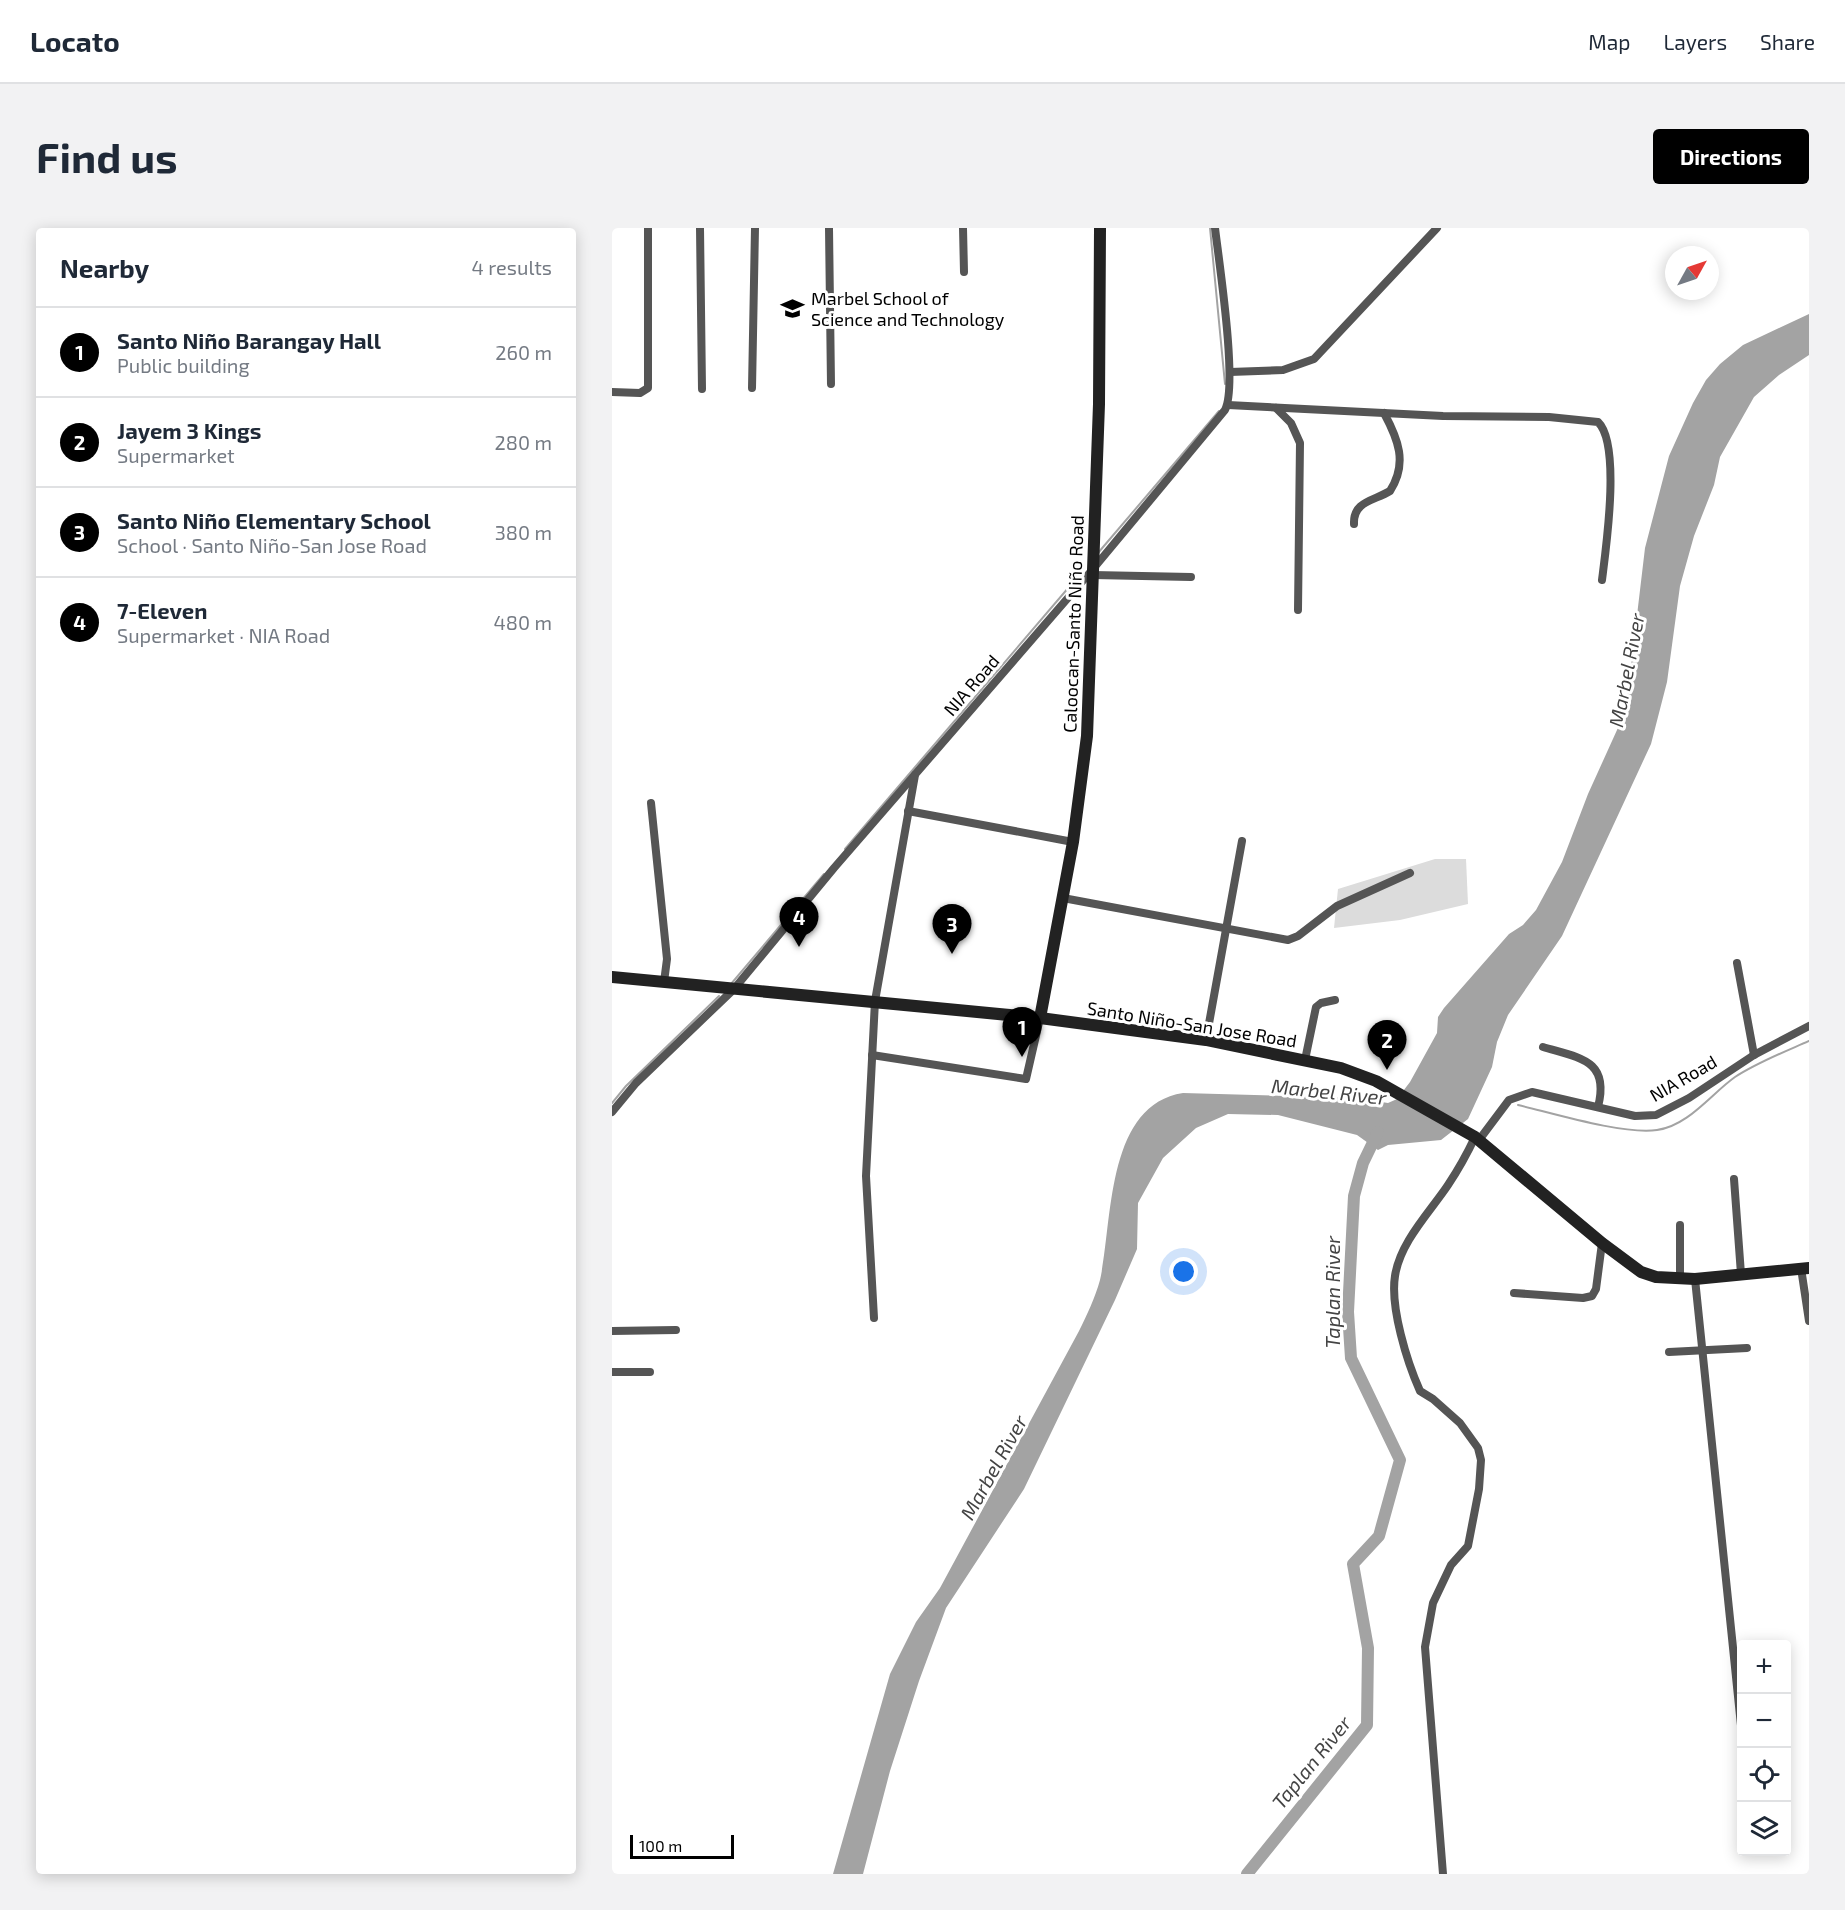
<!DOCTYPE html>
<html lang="en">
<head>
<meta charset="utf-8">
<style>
  :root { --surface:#fff; --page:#f2f2f3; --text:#1f2937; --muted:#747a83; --line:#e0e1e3; --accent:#000 }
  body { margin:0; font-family:"Exo 2",sans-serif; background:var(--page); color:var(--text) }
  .controls { position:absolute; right:18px; bottom:18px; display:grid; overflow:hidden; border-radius:6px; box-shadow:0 3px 15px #0003 }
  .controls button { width:54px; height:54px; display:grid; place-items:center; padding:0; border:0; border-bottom:2px solid var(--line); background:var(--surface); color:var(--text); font:30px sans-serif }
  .compass { position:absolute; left:1053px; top:18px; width:54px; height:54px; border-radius:50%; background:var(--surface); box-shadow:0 3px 15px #0003; rotate:50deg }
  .scale { position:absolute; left:18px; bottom:15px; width:104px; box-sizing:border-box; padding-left:6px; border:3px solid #000; border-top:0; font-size:16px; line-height:21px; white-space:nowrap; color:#000; -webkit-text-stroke:4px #fff; paint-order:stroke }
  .you { position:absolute; left:572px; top:1044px; width:21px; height:21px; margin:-15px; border:4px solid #fff; border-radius:50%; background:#1a73e8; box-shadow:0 0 0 9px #1a73e833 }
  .badge { display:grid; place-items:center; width:39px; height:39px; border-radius:50%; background:var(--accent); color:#fff; font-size:20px; font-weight:700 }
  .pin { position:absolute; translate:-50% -50px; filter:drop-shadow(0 2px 3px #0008) }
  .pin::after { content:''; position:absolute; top:32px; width:21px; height:18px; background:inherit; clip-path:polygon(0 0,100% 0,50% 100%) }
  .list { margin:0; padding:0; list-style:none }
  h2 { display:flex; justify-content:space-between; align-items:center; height:78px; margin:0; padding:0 24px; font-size:26px }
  h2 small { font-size:20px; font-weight:400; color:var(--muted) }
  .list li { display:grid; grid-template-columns:39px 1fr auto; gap:18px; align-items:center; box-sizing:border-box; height:90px; padding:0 24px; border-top:2px solid var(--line) }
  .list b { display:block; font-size:22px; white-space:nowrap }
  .list p { margin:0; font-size:20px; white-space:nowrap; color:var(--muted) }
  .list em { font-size:20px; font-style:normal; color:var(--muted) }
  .icon { flex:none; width:33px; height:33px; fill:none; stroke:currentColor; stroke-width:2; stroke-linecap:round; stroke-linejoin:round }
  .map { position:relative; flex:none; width:1197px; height:1646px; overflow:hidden; border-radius:6px }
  header { display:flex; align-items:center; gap:36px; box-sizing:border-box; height:84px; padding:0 30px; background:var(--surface); border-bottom:2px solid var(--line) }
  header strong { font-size:28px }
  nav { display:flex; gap:33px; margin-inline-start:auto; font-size:21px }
  .intro { display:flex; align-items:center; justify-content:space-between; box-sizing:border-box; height:144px; padding:0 36px }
  h1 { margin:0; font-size:42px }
  .button { padding:15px 27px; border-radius:6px; background:var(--accent); color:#fff; font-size:21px; font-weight:700 }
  main { display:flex; gap:36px; padding:0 36px }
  aside { flex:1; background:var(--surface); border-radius:6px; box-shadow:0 3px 15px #0003 }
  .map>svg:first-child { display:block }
  .green { fill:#dcdcdc }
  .water { fill:#a3a3a3 }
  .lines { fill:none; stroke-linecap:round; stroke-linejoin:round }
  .stream { stroke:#a3a3a3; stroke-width:2 }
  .river { stroke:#a3a3a3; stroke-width:12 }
  .street { stroke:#555; stroke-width:8 }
  .secondary { stroke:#222; stroke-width:12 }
  .labels { text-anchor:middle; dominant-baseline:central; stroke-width:6; stroke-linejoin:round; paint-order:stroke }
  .poi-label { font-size:18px; fill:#000; stroke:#fff; text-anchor:start }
  .street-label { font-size:18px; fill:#000; stroke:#fff }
  .water-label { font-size:20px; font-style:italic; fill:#444; stroke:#fff }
</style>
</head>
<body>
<header>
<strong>Locato</strong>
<nav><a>Map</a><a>Layers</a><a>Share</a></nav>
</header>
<div class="intro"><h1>Find us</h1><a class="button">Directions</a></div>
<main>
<aside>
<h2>Nearby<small>4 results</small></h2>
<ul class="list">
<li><span class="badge">1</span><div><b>Santo Niño Barangay Hall</b><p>Public building</p></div><em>260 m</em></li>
<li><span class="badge">2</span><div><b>Jayem 3 Kings</b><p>Supermarket</p></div><em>280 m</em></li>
<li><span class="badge">3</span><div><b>Santo Niño Elementary School</b><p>School · Santo Niño-San Jose Road</p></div><em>380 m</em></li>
<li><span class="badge">4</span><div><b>7-Eleven</b><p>Supermarket · NIA Road</p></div><em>480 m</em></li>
</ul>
</aside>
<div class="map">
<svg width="1197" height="1646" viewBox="0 0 1197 1646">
  <rect width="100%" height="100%" fill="#fff"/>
  <!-- green -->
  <path class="green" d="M823,631H854L856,676L788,692L722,700L726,661Z"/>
  <!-- water -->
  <path class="water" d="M1197,86V127L1167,147L1142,169L1108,229L1102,257L1082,308L1068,358L1055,454L1039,516L950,708L896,787L885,814L880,839L856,891L829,912L776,917L766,922L745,907L666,887L616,886L584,900L551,930L526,975L525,1021L503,1072L412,1261L334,1380L307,1453L278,1543L251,1646H221L278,1446L304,1394L328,1360L467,1103C475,1087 483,1070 488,1052C501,995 493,877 571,865L744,870L776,875L785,871L798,854L825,805L826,789L832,780L897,706L911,697L924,682L950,634L976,566L1005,502L1014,480L1033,320L1057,228L1081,175L1094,152L1108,136L1131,117Z"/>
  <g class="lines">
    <!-- stream -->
    <g class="stream">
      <path d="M598,0L613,156"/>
      <path d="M486,325L607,183"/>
      <path d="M233,621L469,345"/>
      <path d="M119,756L212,646"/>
      <path d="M0,875L14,858L107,768"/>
      <path d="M906,877C940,885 1012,907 1045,902C1076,898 1099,866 1123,849C1146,834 1172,824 1197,813"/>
    </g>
    <!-- river -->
    <path class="river" d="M635,1646L755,1497L756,1420L741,1336L767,1308L788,1232L739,1130L736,1084L742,968L751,935L766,904"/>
    <!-- street -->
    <g class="street">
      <path d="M88,0L90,161"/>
      <path d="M217,0L219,156"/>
      <path d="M351,0L352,44"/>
      <path d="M618,144L671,142L702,131L825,0"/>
      <path d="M140,160L143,0"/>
      <path d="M0,164L28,165L36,160V0"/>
      <path d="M616,177L831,188L937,189L986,194C1009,216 994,320 990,352"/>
      <path d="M664,180L679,195L688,215L686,382"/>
      <path d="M742,296C741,273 762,273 778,263C796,235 786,211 772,185"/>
      <path d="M481,347L579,349"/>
      <path d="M39,575L55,731L52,754"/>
      <path d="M296,583L461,614"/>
      <path d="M451,670L676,712L686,708L725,678L798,645"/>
      <path d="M1125,735L1142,827"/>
      <path d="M594,812L630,613"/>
      <path d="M931,819C968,830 998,832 986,879"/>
      <path d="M260,827L414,851L428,790"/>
      <path d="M693,832L704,779L709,775L723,772"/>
      <path d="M0,884L24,855L122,761L222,640L481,341L613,182C626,157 607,34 603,0"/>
      <path d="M867,912L897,872L920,864L1023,888L1044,887L1077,870L1142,827L1197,798"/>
      <path d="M1122,951L1129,1046"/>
      <path d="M1068,997V1050"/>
      <path d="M1189,1040L1197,1093"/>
      <path d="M1083,1051L1130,1507"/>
      <path d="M902,1065L971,1070L980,1068L984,1061L990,1015"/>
      <path d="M262,1090L254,948L263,773L303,547"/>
      <path d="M0,1103L64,1102"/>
      <path d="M1057,1124L1135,1120"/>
      <path d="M0,1144H38"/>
      <path d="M831,1646L813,1419L821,1375L839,1337L856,1318L867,1261L869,1232L866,1220L848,1195L821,1171L808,1163C795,1134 778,1079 783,1048C788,1014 818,984 836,957C846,942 855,926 863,909"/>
    </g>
    <!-- secondary -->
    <g class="secondary">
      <path d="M0,749L428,790L594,812L729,840L764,853L863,909L990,1015L1029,1044L1044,1049L1083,1051L1197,1040"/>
      <path d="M428,790L461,614L475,508L487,176L488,0"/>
    </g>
  </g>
  <!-- icons -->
  <defs>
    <symbol id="school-bare" viewBox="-9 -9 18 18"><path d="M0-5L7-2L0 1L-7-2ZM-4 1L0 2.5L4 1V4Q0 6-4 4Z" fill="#000" stroke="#fff" stroke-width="2.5" paint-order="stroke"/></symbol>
  </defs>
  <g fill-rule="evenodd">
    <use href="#school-bare" x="164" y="64" width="33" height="33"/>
  </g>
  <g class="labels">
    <!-- poi labels -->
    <g class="poi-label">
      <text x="199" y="70">Marbel School of<tspan x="199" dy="21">Science and Technology</tspan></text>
    </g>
    <!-- street labels -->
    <g class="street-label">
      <text transform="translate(461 396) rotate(-88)">Caloocan-Santo Niño Road</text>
      <text transform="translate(359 457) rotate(-49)">NIA Road</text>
      <text transform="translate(580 796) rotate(9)">Santo Niño-San Jose Road</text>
      <text transform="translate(1071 850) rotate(-30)">NIA Road</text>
    </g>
    <!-- water labels -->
    <g class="water-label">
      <text transform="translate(1014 442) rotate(-79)">Marbel River</text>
      <text transform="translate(717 863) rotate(6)">Marbel River</text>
      <text transform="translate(720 1064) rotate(-90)">Taplan River</text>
      <text transform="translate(381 1239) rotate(-61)">Marbel River</text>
      <text transform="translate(699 1534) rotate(-51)">Taplan River</text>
    </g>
  </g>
</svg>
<div class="controls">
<button>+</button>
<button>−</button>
<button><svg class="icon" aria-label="locate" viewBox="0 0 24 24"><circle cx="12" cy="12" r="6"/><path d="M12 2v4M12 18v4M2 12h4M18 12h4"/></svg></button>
<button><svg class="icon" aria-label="layers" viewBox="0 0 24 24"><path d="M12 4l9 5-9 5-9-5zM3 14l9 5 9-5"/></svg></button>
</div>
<svg class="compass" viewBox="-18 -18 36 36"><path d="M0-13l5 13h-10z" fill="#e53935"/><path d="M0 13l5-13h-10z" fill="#747a83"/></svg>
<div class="scale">100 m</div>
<div class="you"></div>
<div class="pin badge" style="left:410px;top:829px">1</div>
<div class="pin badge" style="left:775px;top:842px">2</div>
<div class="pin badge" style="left:340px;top:726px">3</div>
<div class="pin badge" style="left:187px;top:719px">4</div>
</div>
</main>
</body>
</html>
